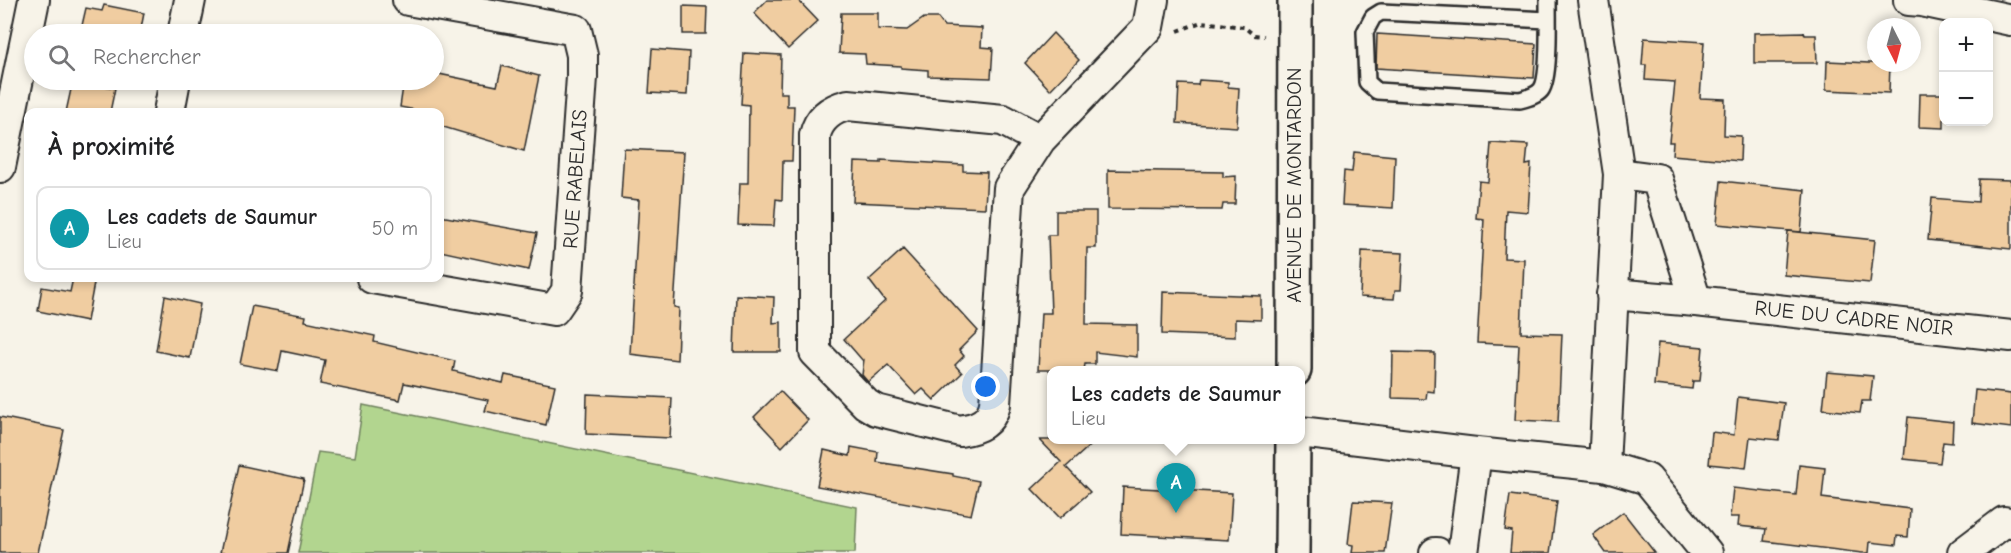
<!DOCTYPE html>
<html lang="fr">
<head>
<meta charset="utf-8">
<style>
  :root { --surface:#fff; --page:#f6f6f6; --text:#202124; --muted:#757577; --line:#e0e0e0; --accent:#1a73e8 }
  body { margin:0; font-family:"Comic Neue",sans-serif; background:var(--page); color:var(--text) }
  .controls { position:absolute; right:18px; top:18px; display:grid; overflow:hidden; border-radius:12px; box-shadow:0 3px 9px #0003 }
  .controls button { width:54px; height:54px; display:grid; place-items:center; padding:0; border:0; border-bottom:2px solid var(--line); background:var(--surface); color:var(--text); font:30px sans-serif }
  .compass { position:absolute; left:1867px; top:18px; width:54px; height:54px; border-radius:50%; background:var(--surface); box-shadow:0 3px 9px #0003; rotate:174deg }
  .you { position:absolute; left:986px; top:387px; width:21px; height:21px; margin:-15px; border:4px solid #fff; border-radius:50%; background:#1a73e8; box-shadow:0 0 0 9px #1a73e833 }
  .badge { display:grid; place-items:center; width:39px; height:39px; border-radius:50%; background:var(--accent); color:#fff; font-size:20px; font-weight:700 }
  .pin { position:absolute; translate:-50% -50px; filter:drop-shadow(0 2px 3px #0008) }
  .pin::after { content:''; position:absolute; top:32px; width:21px; height:18px; background:inherit; clip-path:polygon(0 0,100% 0,50% 100%) }
  .popup { position:absolute; left:1047px; top:366px; width:258px; height:78px; box-sizing:border-box; display:grid; place-content:center; border-radius:12px; background:var(--surface); filter:drop-shadow(0 2px 4px #0005); font-size:20px; white-space:nowrap; color:var(--muted) }
  .popup b { font-size:22px; color:var(--text) }
  .popup::after { content:''; position:absolute; left:50%; top:100%; margin-left:-12px; border:12px solid transparent; border-top-color:var(--surface) }
  .list { margin:0; padding:0; list-style:none }
  h2 { display:flex; justify-content:space-between; align-items:center; height:78px; margin:0; padding:0 24px; font-size:26px }
  h2 small { font-size:20px; font-weight:400; color:var(--muted) }
  .list li { display:grid; grid-template-columns:39px 1fr auto; gap:18px; align-items:center; box-sizing:border-box; height:84px; margin:0 12px 12px; padding:0 12px; border:2px solid var(--line); border-radius:12px }
  .list b { display:block; font-size:22px; white-space:nowrap }
  .list p { margin:0; font-size:20px; white-space:nowrap; color:var(--muted) }
  .list em { font-size:20px; font-style:normal; color:var(--muted) }
  .icon { flex:none; width:33px; height:33px; fill:none; stroke:currentColor; stroke-width:2; stroke-linecap:round; stroke-linejoin:round }
  .map { position:relative; flex:none; width:2011px; height:553px; overflow:hidden }
  .search { position:absolute; background:var(--surface); box-shadow:0 3px 9px #0003; left:24px; top:24px; width:420px; height:66px; display:flex; align-items:center; gap:15px; box-sizing:border-box; padding:0 21px; border-radius:33px; color:var(--muted); font-size:22px }
  .panel { position:absolute; background:var(--surface); box-shadow:0 3px 9px #0003; left:24px; top:108px; width:420px; height:174px; border-radius:12px }
  .map>svg:first-child { display:block }
  .green { fill:#b2d58f; stroke:#6e805d; stroke-width:1.5 }
  .building { fill:#f0cda1; stroke:#2b2b2b; stroke-width:1.5 }
  .lines { fill:none; stroke-linecap:round; stroke-linejoin:round }
  .lane-casing { stroke:#2b2b2b; stroke-width:20 }
  .street-casing { stroke:#2b2b2b; stroke-width:34 }
  .secondary-casing { stroke:#2b2b2b; stroke-width:38 }
  .path { stroke:#2b2b2b; stroke-width:4; stroke-dasharray:4.5 4.5; stroke-linecap:butt }
  .lane { stroke:#f7f3e8; stroke-width:15 }
  .street { stroke:#f7f3e8; stroke-width:30 }
  .secondary { stroke:#f7f3e8; stroke-width:33 }
  .labels { text-anchor:middle; dominant-baseline:central; stroke-width:4.5; stroke-linejoin:round; paint-order:stroke }
  .street-label { font-size:21px; fill:#2b2b2b; stroke:#f7f3e8 }
</style>
</head>
<body>
<div class="map">
<svg width="2011" height="553" viewBox="0 0 2011 553">
  <rect width="100%" height="100%" fill="#f7f3e8"/>
  <filter id="ink" filterUnits="userSpaceOnUse"><feTurbulence type="fractalNoise" baseFrequency=".0167" numOctaves="2"/><feDisplacementMap in="SourceGraphic" scale="12" xChannelSelector="R" yChannelSelector="G"/><feConvolveMatrix kernelMatrix="1 2 1 2 8 2 1 2 1" color-interpolation-filters="sRGB"/></filter>
  <g filter="url(#ink)">
    <!-- green -->
    <path class="green" d="M363,405L857,507L855,553H298L318,452L355,457Z"/>
    <!-- building -->
    <g class="building">
      <path d="M767,0H798L818,21L788,49L754,13Z"/>
      <path d="M104,5L144,13L140,34H80L86,8L102,11Z"/>
      <path d="M683,6L707,7L706,34H683Z"/>
      <path d="M841,13H878V29L907,30L924,18H938L944,26L982,28L981,47L993,48L991,78L928,76V70L901,68V66L866,64L865,54L839,53Z"/>
      <path d="M1804,32L1805,35H1816L1817,63H1754V33Z"/>
      <path d="M1053,33L1079,60L1050,90L1025,63Z"/>
      <path d="M1377,34L1536,44L1534,78L1376,68Z"/>
      <path d="M1644,38L1704,42L1700,98L1725,99L1724,135L1741,136L1740,161L1672,155L1673,142H1669L1675,82L1645,80L1646,65H1642Z"/>
      <path d="M652,49L689,52L687,95L649,93Z"/>
      <path d="M744,53L781,55L780,93H787V106H794L792,161H783L782,200L776,199L774,226L738,225L740,183H748L749,105L741,104Z"/>
      <path d="M1827,61L1890,64L1889,93L1826,90Z"/>
      <path d="M502,66L539,76L524,151L440,126V112H426L400,107L404,80H434V73L497,86Z"/>
      <path d="M73,80L115,88L110,112H66Z"/>
      <path d="M1199,80L1228,82V87L1239,88L1237,127L1177,123L1179,84L1198,85Z"/>
      <path d="M1920,94H1944V128L1919,127Z"/>
      <path d="M1491,143L1528,145L1526,165L1531,164L1528,212L1506,210L1504,258L1524,259L1521,333L1562,334L1558,422L1515,420L1519,345L1477,343L1484,219L1476,218L1479,181L1488,182Z"/>
      <path d="M624,149L684,152L674,307L679,308L677,360L630,354L639,200L621,198Z"/>
      <path d="M1354,152L1395,156L1393,208L1342,205L1344,171L1352,172Z"/>
      <path d="M881,160L963,165V171L987,172L985,208L853,202L855,162L881,163Z"/>
      <path d="M1108,170L1223,172V177L1236,176L1235,204H1223L1222,210L1108,209Z"/>
      <path d="M1979,179L2011,180V249L1928,240L1932,198L1978,202Z"/>
      <path d="M1721,181L1805,190L1801,232L1717,224Z"/>
      <path d="M1056,211H1096V248H1087L1086,324L1137,325V357L1095,352V364H1085L1084,370H1038L1041,313H1051L1048,235H1056Z"/>
      <path d="M440,216L537,233L529,270L440,251Z"/>
      <path d="M1788,231L1875,240L1870,283L1784,275Z"/>
      <path d="M903,249L978,331L959,350L964,356L955,365L962,373L934,400L923,389L916,395L888,365L868,382L862,375L864,359L863,361L844,339L885,301L869,280Z"/>
      <path d="M1362,251L1403,253L1401,290H1395L1394,299L1360,297Z"/>
      <path d="M73,278H95L87,321L38,311L42,287L70,292Z"/>
      <path d="M1163,292L1261,296V320L1235,319V337L1162,334Z"/>
      <path d="M736,295L774,297L773,323L781,322V352H734Z"/>
      <path d="M165,296L200,304L190,358L156,351Z"/>
      <path d="M252,306L306,316L305,321L375,336L374,342L455,361L453,371L503,383L505,375L555,385L546,425L485,411L488,400L404,383L400,400L320,384L325,360L282,351L278,371L240,364Z"/>
      <path d="M1658,343L1703,347L1700,381H1693L1692,389L1654,385Z"/>
      <path d="M1393,352L1435,353L1434,392L1427,391L1426,399L1392,398Z"/>
      <path d="M1827,372L1873,376L1870,401H1862L1860,413L1823,409Z"/>
      <path d="M1975,390L2011,394V428L1972,423Z"/>
      <path d="M780,391L808,420L782,447L754,417Z"/>
      <path d="M587,394L672,398L670,438L586,434Z"/>
      <path d="M1738,397L1784,403L1779,440L1750,437L1746,468L1709,464L1712,432L1734,435Z"/>
      <path d="M0,417L64,430L38,553H0Z"/>
      <path d="M1908,417L1953,422L1952,443L1943,442L1940,463L1904,459Z"/>
      <path d="M1040,440H1096L1066,467L1090,492L1060,518L1032,489L1061,462Z"/>
      <path d="M851,447L878,452L877,462L953,474V476L979,481L971,515L817,486L824,450L850,456Z"/>
      <path d="M239,465L304,479L288,553H220Z"/>
      <path d="M1799,465L1825,468L1822,498L1910,509L1908,537L1897,536L1896,545L1870,542L1869,553H1862L1764,541L1766,529L1738,526L1739,517H1730L1733,488L1796,495Z"/>
      <path d="M1123,487L1232,493L1229,540L1121,534Z"/>
      <path d="M1510,495L1557,501L1550,553H1510L1512,531L1505,530Z"/>
      <path d="M1353,501L1392,503L1385,553H1352L1353,545L1348,544Z"/>
      <path d="M1623,512L1655,553H1606L1593,535Z"/>
    </g>
    <g class="lines">
      <defs>
        <path id="lane" d="M1548,20L1381,12L1373,17L1365,32L1367,82L1377,91L1520,100C1527,98 1536,96 1541,90C1550,79 1548,17 1548,0"/>
        <g id="street">
          <path d="M1593,0L1619,174L1604,466"/>
          <path d="M1909,0L1922,1L2011,20"/>
          <path d="M183,34L190,0"/>
          <path d="M169,112L175,80"/>
          <path d="M1040,140L1003,120L848,105C831,109 819,118 815,135V352L866,404L876,410L960,431C978,428 991,423 995,404L1009,188L1040,140L1148,27L1153,0"/>
          <path d="M0,167L34,0"/>
          <path d="M1619,174L1657,179L1696,301"/>
          <path d="M372,278L554,310L567,291L582,77V55L576,30L408,0"/>
          <path d="M1612,294L1696,301L2011,336"/>
          <path d="M1300,432L1476,453L1604,466L1647,479L1707,553"/>
          <path d="M1435,553H1437"/>
          <path d="M1463,553L1476,453"/>
          <path d="M1963,553L2004,522L2011,523"/>
        </g>
        <g id="secondary">
          <path d="M1294,370L1295,0"/>
          <path d="M1292,553L1293,440"/>
        </g>
      </defs>
      <!-- lane casing -->
      <use href="#lane" class="lane-casing"/>
      <!-- street casing -->
      <use href="#street" class="street-casing"/>
      <!-- secondary casing -->
      <use href="#secondary" class="secondary-casing"/>
      <!-- path -->
      <path class="path" d="M1178,31L1201,22L1244,27L1254,35L1264,36"/>
      <!-- lane -->
      <use href="#lane" class="lane"/>
      <!-- street -->
      <use href="#street" class="street"/>
      <!-- secondary -->
      <use href="#secondary" class="secondary"/>
    </g>
  </g>
  <g class="labels">
    <!-- street labels -->
    <g class="street-label">
      <text transform="translate(575 179) rotate(-86)">RUE RABELAIS</text>
      <text transform="translate(1294 185) rotate(-90)">AVENUE DE MONTARDON</text>
      <text transform="translate(1854 318) rotate(6)">RUE DU CADRE NOIR</text>
    </g>
  </g>
</svg>
<div class="controls">
<button>+</button>
<button>−</button>
</div>
<svg class="compass" viewBox="-18 -18 36 36"><path d="M0-13l5 13h-10z" fill="#e53935"/><path d="M0 13l5-13h-10z" fill="#757577"/></svg>
<div class="you"></div>
<div class="pin badge" style="left:1176px;top:513px;background:#0f9aa8">A</div>
<div class="popup"><b>Les cadets de Saumur</b>Lieu</div>
<div class="search"><svg class="icon" aria-label="search" viewBox="0 0 24 24"><circle cx="10" cy="10" r="6"/><path d="M15 15l6 6"/></svg>Rechercher</div>
<section class="panel">
<h2>À proximité<small></small></h2>
<ul class="list">
<li><span class="badge" style="background:#0f9aa8">A</span><div><b>Les cadets de Saumur</b><p>Lieu</p></div><em>50 m</em></li>
</ul>
</section>
</div>
</body>
</html>
